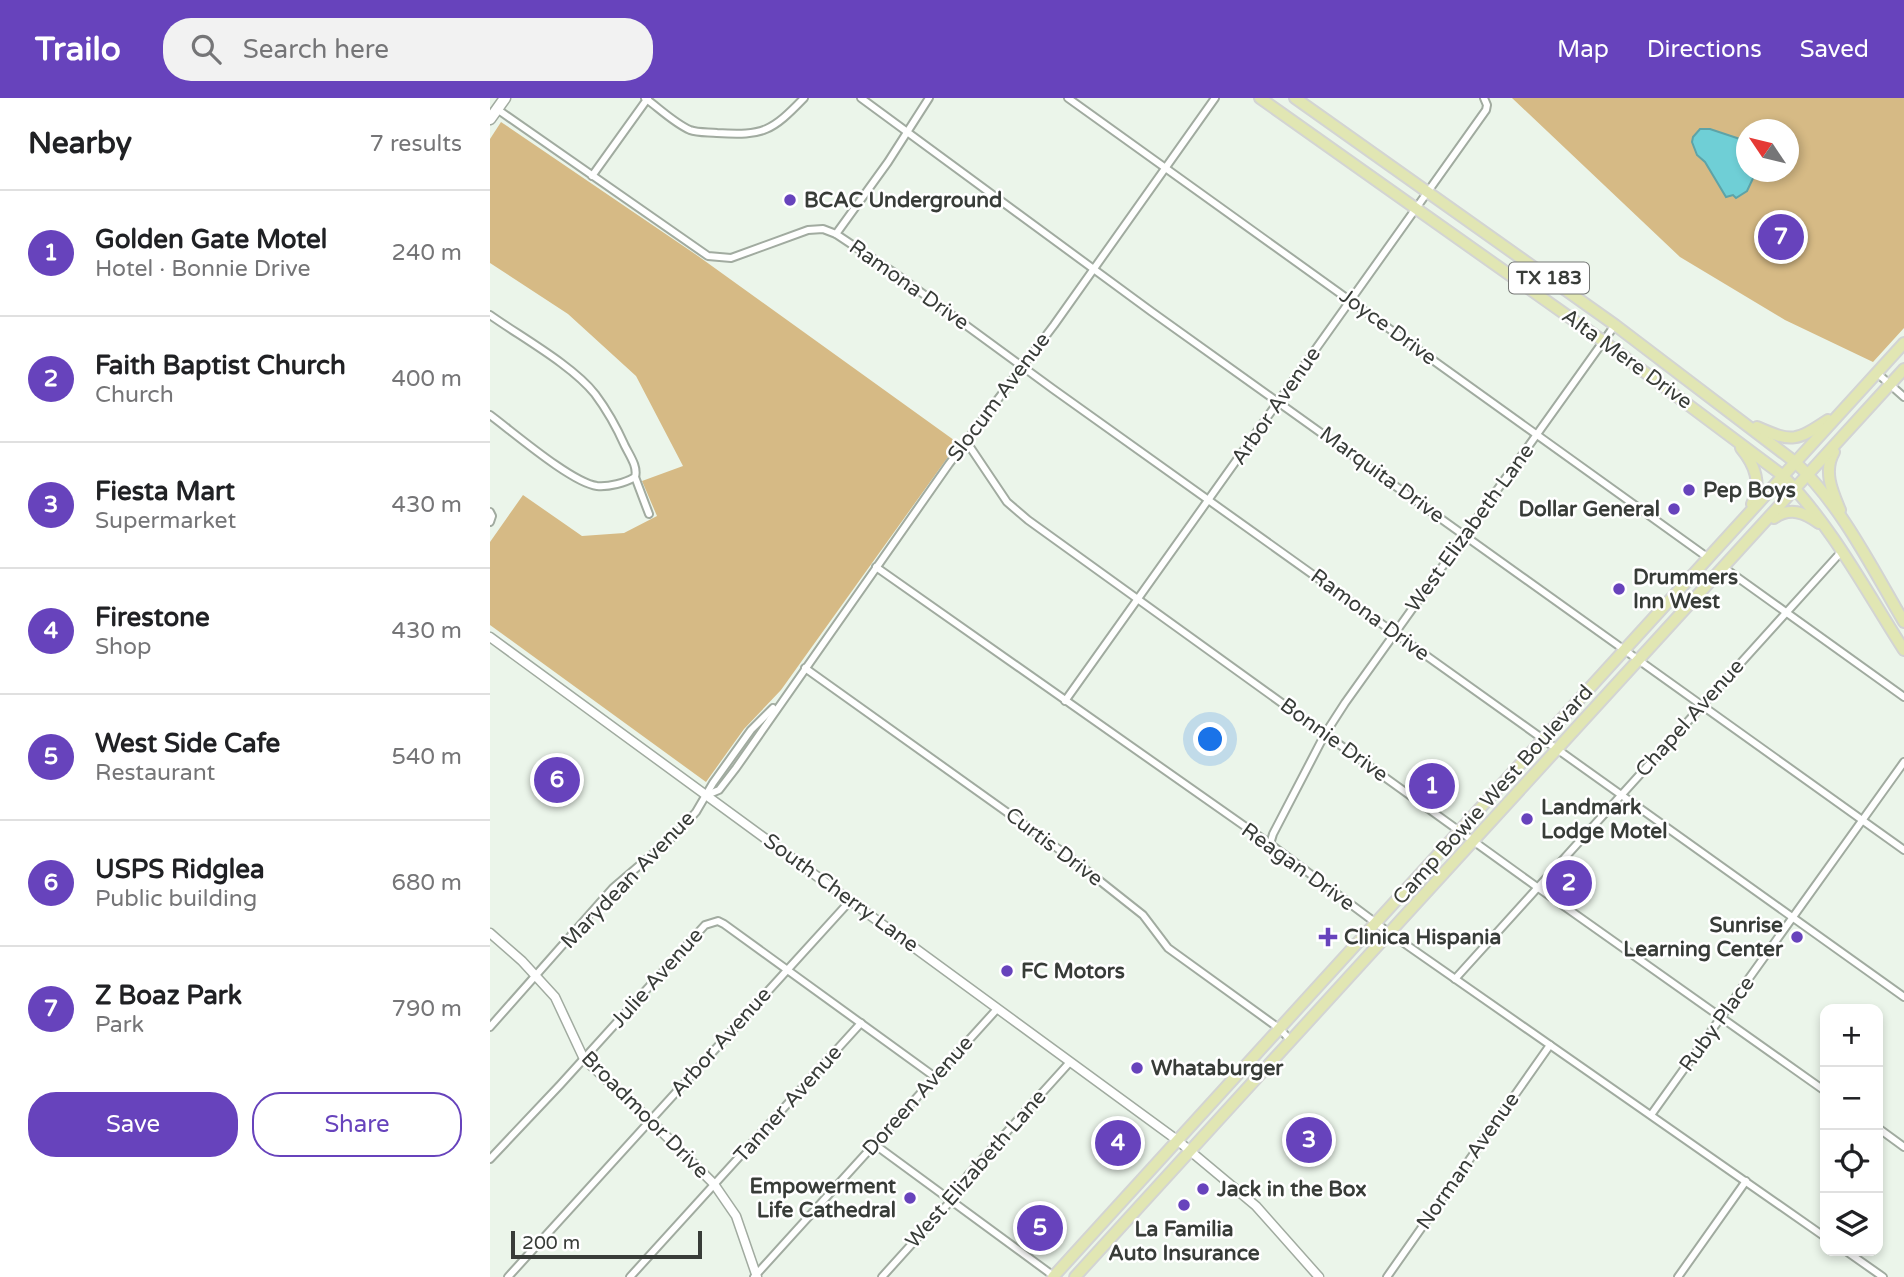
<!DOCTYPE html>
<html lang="en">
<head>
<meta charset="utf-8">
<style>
  :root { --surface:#fff; --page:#f2f2f2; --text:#202124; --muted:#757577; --line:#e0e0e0; --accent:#6743bc }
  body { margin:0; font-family:"Varela Round",sans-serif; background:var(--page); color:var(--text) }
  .controls { position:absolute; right:21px; bottom:21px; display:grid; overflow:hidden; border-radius:14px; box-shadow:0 4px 10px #0003 }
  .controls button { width:63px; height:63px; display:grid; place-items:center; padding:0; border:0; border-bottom:2px solid var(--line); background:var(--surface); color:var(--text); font:35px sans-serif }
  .compass { position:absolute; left:1246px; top:21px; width:63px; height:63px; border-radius:50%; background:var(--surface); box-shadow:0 4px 10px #0003; rotate:305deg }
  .scale { position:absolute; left:21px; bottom:18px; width:191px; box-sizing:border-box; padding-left:7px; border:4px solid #383c38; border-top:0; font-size:19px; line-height:24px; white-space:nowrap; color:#383c38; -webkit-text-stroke:5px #fff; paint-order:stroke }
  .you { position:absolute; left:721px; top:642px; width:24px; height:24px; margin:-18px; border:5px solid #fff; border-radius:50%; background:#1a73e8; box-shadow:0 0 0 10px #1a73e833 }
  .badge { display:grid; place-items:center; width:46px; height:46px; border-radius:50%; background:var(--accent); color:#fff; font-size:23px; font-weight:700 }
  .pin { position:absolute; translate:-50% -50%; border:4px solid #fff; box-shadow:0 2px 7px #0006 }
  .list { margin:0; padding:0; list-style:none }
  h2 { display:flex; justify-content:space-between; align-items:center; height:91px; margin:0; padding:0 28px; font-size:30px }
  h2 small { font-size:23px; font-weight:400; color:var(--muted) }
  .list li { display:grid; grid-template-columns:46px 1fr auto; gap:21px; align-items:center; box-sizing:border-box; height:126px; padding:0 28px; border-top:2px solid var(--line) }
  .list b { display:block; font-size:26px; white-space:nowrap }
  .list p { margin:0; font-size:23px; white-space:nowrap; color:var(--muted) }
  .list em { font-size:23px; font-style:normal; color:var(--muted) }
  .actions { display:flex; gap:14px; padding:21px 28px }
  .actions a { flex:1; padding:16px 0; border:2px solid var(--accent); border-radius:28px; text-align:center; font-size:24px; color:var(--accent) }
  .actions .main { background:var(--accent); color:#fff }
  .icon { flex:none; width:38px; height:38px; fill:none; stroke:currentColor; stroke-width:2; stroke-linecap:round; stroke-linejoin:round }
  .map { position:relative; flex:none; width:1414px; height:1179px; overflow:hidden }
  header { display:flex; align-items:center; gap:42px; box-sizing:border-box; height:98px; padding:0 35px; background:var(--accent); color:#fff }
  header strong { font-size:33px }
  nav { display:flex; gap:38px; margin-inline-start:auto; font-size:24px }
  .search { width:490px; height:63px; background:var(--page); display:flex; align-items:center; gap:18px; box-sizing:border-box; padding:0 24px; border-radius:28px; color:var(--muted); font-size:26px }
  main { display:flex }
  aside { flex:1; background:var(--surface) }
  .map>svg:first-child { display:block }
  .green { fill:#d6ba85; fill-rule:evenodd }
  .water { fill:#6fcfd6; stroke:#5ea3a7; stroke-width:2 }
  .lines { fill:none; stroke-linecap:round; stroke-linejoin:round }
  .minor-casing { stroke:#a1aba0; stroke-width:10 }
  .tertiary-casing { stroke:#a1aba0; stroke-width:11 }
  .secondary-casing { stroke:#a1aba0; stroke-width:13 }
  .primary-casing { stroke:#d3d4d3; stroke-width:14 }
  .minor { stroke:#fff; stroke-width:6 }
  .tertiary { stroke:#fff; stroke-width:8 }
  .secondary { stroke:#fff; stroke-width:10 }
  .primary { stroke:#e1e6b3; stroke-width:10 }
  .poi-dot { fill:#6743bc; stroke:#fff; stroke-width:2.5 }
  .labels { text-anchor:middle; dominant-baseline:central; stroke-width:5; stroke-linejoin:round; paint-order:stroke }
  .shield { fill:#fff; stroke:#747674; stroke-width:2 }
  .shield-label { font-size:19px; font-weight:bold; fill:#383c38 }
  .poi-label { font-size:21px; font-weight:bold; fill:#383c38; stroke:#fff; text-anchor:start }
  .street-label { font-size:21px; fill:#383c38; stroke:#fff }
</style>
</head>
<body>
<header>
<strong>Trailo</strong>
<div class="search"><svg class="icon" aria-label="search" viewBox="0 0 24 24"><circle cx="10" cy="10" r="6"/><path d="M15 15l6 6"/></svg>Search here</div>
<nav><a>Map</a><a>Directions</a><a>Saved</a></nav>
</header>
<main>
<aside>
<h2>Nearby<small>7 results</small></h2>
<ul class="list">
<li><span class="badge">1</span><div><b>Golden Gate Motel</b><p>Hotel · Bonnie Drive</p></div><em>240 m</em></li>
<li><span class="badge">2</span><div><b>Faith Baptist Church</b><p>Church</p></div><em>400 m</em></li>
<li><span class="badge">3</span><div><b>Fiesta Mart</b><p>Supermarket</p></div><em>430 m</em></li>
<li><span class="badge">4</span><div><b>Firestone</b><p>Shop</p></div><em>430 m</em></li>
<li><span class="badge">5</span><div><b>West Side Cafe</b><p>Restaurant</p></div><em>540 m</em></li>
<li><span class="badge">6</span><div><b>USPS Ridglea</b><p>Public building</p></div><em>680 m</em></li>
<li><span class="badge">7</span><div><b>Z Boaz Park</b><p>Park</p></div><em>790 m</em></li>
</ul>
<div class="actions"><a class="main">Save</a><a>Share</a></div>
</aside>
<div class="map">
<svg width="1414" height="1179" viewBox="0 0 1414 1179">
  <rect width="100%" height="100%" fill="#ebf5ea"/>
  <!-- green -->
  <g class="green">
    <path d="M1022,0H1414V230L1383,264L1295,222L1190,159ZM1256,32H1298V74H1256Z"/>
    <path d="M11,24L208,158L468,345L291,592L254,631L216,684L0,527V444L33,397L92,438L134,435L167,418L152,383L193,368L146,278L78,216L0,165V41Z"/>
  </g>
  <!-- water -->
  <path class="water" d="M1210,31H1220L1256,43V74H1266L1257,93L1246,100L1243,97L1236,99L1215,64L1207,57L1202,44L1203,39Z"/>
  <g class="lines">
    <defs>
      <g id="minor">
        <path d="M155,0C169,10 184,25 200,32C208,35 219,34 227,35C274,38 282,33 314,0"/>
        <path d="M371,0L662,214L1414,752"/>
        <path d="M578,0L1217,459"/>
        <path d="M7,11L218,158L241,160L318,132L333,131L346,136L406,176L563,291L1414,899"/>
        <path d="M102,78L158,0"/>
        <path d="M346,136L398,64L439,0"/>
        <path d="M0,217C31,239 82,267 105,296C117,312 127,330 135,348C140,358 148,369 145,379C135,385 119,389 107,388C82,385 23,334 0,317"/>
        <path d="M1387,275L1414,299"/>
        <path d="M476,343L517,404L538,422L1047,789L1335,993"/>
        <path d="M145,379L159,416"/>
        <path d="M0,414L2,418L0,424"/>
        <path d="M386,469L780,746L898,834L1335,1139"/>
        <path d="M1233,469L1414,599"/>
        <path d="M315,570L581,760L653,817L678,850L790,931L800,942"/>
        <path d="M575,603L996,12L997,7L994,0"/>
        <path d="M217,697L229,692L246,670L459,366L564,227L725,0"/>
        <path d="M780,746L783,736L835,636L855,605L1125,227"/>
        <path d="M965,881L1352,453"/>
        <path d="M0,929L123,790L186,736L206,714L223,685L261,632L283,610"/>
        <path d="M1161,1017L1414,664"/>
        <path d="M1388,1030L1414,1049"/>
        <path d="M384,1046L565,1179"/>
        <path d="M0,1061L70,987L215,827L228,823L234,826L445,979"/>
        <path d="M1356,1153L1393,1179"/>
        <path d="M18,1179L360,803"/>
        <path d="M140,1179L371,925"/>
        <path d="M264,1179L507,911"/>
        <path d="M392,1179L457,1107L478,1077L580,964"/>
        <path d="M897,1179L1060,947"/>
        <path d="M1188,1179L1256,1083"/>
      </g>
      <g id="tertiary">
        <path d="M0,539L687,1042L766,1108L829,1179"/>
        <path d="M0,835L32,863L65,899L94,961L160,1022L224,1086L246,1118L267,1179"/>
      </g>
      <path id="secondary" d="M0,21L15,0"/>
      <g id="primary">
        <path d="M770,0L1113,243L1292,377C1342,428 1376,493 1414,552"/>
        <path d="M805,0L1125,227L1305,364C1352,408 1382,470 1414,524"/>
        <path d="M1267,329C1303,345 1306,343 1338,322"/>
        <path d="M1251,350C1265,367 1272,385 1262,406"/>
        <path d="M1344,354C1333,373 1342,393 1350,412"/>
        <path d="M1284,420C1300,409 1314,414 1329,425"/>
        <path d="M563,1179L1414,245"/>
        <path d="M585,1179L1414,271"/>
      </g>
    </defs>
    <!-- minor casing -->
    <use href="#minor" class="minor-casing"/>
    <!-- tertiary casing -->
    <use href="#tertiary" class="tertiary-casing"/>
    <!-- secondary casing -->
    <use href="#secondary" class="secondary-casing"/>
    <!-- primary casing -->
    <use href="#primary" class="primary-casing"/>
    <!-- minor -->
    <use href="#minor" class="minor"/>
    <!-- tertiary -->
    <use href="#tertiary" class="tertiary"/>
    <!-- secondary -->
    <use href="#secondary" class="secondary"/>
    <!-- primary -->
    <use href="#primary" class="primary"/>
  </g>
  <!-- markers -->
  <g class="poi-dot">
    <circle cx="300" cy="102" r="7"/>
    <circle cx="1199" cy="392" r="7"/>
    <circle cx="1184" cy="411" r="7"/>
    <circle cx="1129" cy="491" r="7"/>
    <circle cx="1037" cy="721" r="7"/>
    <path d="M834.5 828.5h7v7h7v7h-7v7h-7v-7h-7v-7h7z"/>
    <circle cx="1307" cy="839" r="7"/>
    <circle cx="517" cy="873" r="7"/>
    <circle cx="647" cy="970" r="7"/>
    <circle cx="713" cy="1091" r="7"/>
    <circle cx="420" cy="1100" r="7"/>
    <circle cx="694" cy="1107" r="7"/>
  </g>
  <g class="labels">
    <!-- shield labels -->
    <rect class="shield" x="1019" y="164.5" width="80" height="31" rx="5"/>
    <g class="shield-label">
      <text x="1059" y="180">TX 183</text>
    </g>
    <!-- poi labels -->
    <g class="poi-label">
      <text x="314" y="102">BCAC Underground</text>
      <text x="1213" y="392">Pep Boys</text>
      <text x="1170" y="411" text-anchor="end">Dollar General</text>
      <text x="1143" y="479">Drummers<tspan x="1143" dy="24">Inn West</tspan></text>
      <text x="1051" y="709">Landmark<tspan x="1051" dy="24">Lodge Motel</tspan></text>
      <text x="1293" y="827" text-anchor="end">Sunrise<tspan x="1293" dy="24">Learning Center</tspan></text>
      <text x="854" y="839">Clinica Hispania</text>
      <text x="531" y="873">FC Motors</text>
      <text x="661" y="970">Whataburger</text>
      <text x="406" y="1088" text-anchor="end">Empowerment<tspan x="406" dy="24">Life Cathedral</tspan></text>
      <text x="727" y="1091">Jack in the Box</text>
      <text x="694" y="1131" text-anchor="middle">La Familia<tspan x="694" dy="24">Auto Insurance</tspan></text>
    </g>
    <!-- street labels -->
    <g class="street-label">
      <text transform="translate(419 187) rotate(35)">Ramona Drive</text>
      <text transform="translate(898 229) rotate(36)">Joyce Drive</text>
      <text transform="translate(1137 261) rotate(36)">Alta Mere Drive</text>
      <text transform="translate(509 299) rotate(-53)">Slocum Avenue</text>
      <text transform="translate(786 308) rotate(-55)">Arbor Avenue</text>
      <text transform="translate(892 377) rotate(36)">Marquita Drive</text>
      <text transform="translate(980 430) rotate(-54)">West Elizabeth Lane</text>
      <text transform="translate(880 517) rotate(36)">Ramona Drive</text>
      <text transform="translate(1200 620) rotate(-48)">Chapel Avenue</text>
      <text transform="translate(844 642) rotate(36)">Bonnie Drive</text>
      <text transform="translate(1003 697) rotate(-48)">Camp Bowie West Boulevard</text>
      <text transform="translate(564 749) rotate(37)">Curtis Drive</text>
      <text transform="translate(808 769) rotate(36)">Reagan Drive</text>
      <text transform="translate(138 782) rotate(-46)">Marydean Avenue</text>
      <text transform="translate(351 795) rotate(36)">South Cherry Lane</text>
      <text transform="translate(167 880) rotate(-48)">Julie Avenue</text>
      <text transform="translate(1227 926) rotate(-54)">Ruby Place</text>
      <text transform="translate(231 944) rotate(-48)">Arbor Avenue</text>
      <text transform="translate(428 998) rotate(-48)">Doreen Avenue</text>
      <text transform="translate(298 1006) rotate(-48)">Tanner Avenue</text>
      <text transform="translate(155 1017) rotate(45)">Broadmoor Drive</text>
      <text transform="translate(978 1063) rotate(-55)">Norman Avenue</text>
      <text transform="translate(486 1071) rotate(-49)">West Elizabeth Lane</text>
    </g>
  </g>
</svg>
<div class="controls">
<button>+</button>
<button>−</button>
<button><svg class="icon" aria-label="locate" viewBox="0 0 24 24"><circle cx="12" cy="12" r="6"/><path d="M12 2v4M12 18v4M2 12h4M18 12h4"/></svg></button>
<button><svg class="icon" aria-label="layers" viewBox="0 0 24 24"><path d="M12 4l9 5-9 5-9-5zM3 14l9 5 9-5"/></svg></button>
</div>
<svg class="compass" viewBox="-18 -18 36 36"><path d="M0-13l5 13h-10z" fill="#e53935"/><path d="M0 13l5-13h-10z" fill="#757577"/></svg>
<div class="scale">200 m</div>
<div class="you"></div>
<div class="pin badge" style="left:942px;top:688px">1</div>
<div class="pin badge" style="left:1079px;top:785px">2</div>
<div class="pin badge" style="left:819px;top:1042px">3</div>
<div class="pin badge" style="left:628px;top:1045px">4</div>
<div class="pin badge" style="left:550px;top:1130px">5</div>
<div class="pin badge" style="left:67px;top:682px">6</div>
<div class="pin badge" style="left:1291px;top:139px">7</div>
</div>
</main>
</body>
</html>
